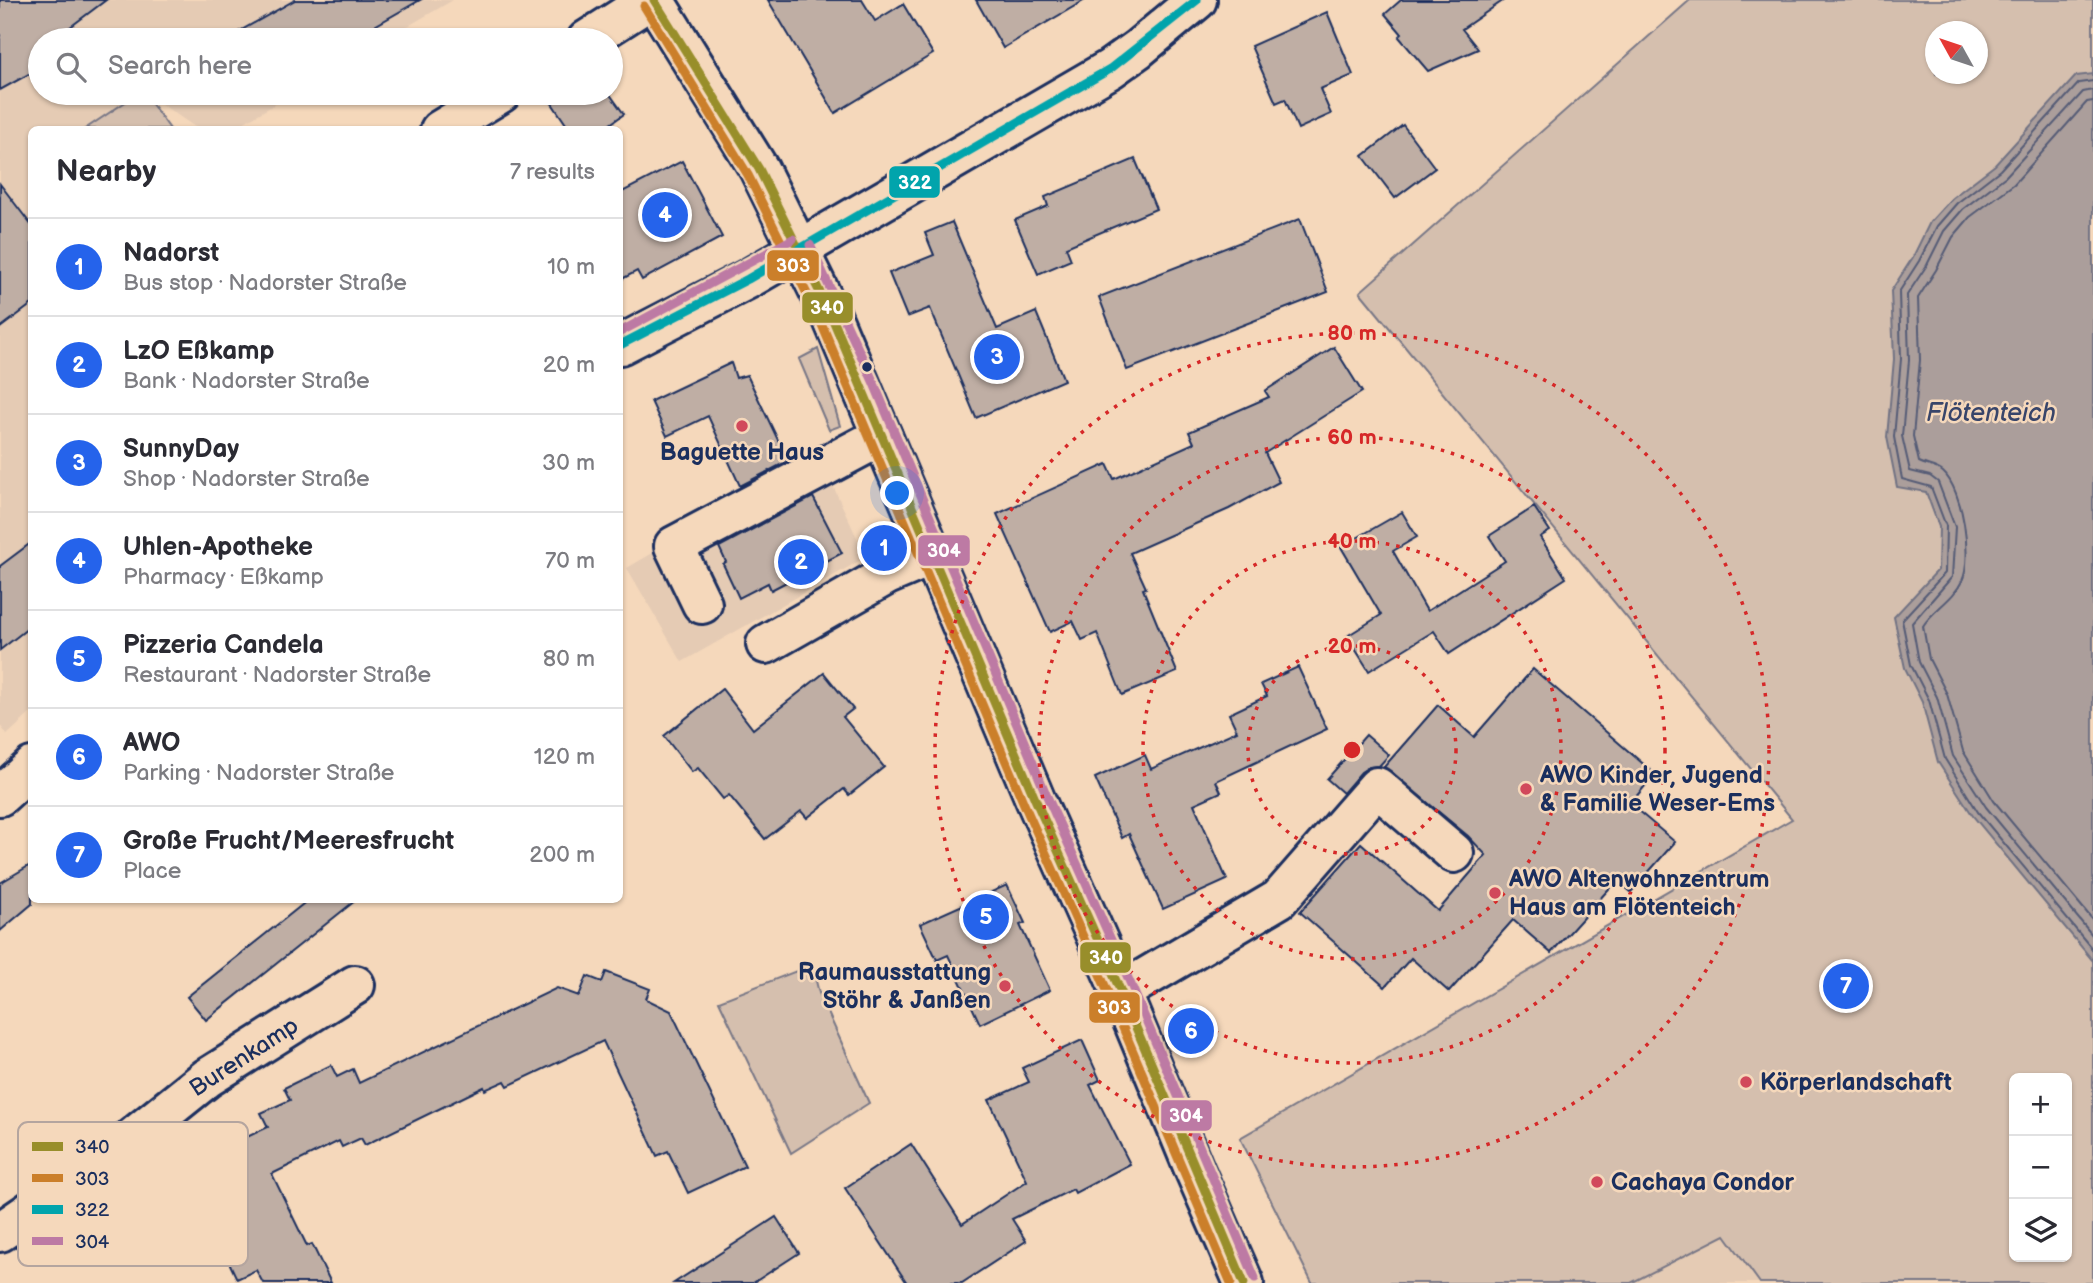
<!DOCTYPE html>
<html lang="en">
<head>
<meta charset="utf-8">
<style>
  :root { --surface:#fff; --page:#f2f2f3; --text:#2b2b33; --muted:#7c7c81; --line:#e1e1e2; --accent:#2563eb }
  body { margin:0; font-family:"Balsamiq Sans",sans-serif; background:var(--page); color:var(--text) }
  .controls { position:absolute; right:21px; bottom:21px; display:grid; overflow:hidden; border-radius:10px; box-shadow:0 2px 5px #0004 }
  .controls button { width:63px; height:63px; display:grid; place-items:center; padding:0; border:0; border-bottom:2px solid var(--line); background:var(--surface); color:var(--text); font:35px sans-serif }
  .compass { position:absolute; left:1925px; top:21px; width:63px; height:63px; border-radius:50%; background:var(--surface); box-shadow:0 2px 5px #0004; rotate:310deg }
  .you { position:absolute; left:898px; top:494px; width:24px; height:24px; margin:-18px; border:5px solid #fff; border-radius:50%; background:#1a73e8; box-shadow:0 0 0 10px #1a73e833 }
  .badge { display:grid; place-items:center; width:46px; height:46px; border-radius:50%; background:var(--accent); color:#fff; font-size:23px; font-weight:700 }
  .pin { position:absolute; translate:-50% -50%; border:4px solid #fff; box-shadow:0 2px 7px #0006 }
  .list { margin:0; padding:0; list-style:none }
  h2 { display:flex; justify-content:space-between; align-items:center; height:91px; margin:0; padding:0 28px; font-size:30px }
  h2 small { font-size:23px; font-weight:400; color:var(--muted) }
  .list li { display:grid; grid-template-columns:46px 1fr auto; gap:21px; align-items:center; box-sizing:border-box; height:98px; padding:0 28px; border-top:2px solid var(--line) }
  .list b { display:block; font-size:26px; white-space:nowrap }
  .list p { margin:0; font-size:23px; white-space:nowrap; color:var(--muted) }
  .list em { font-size:23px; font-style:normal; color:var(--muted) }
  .icon { flex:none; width:38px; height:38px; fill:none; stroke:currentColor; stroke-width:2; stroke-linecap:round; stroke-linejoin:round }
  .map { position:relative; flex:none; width:2093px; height:1283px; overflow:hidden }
  .search { position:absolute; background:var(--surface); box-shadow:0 2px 5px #0004; left:28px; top:28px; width:595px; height:77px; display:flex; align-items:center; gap:18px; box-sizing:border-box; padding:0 24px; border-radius:38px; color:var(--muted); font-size:26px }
  .panel { position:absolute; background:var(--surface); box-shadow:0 2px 5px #0004; left:28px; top:126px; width:595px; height:777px; border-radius:10px }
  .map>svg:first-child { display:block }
  .built { fill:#e5cbb4 }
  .green { fill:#d5bfae; stroke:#787786; stroke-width:2; fill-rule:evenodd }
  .water { fill:#ab9e9b; stroke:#717283; stroke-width:2 }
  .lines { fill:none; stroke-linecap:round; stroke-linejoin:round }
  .shore { stroke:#555b76; stroke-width:2 }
  .building { fill:#bfaea4; stroke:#1b2f5e; stroke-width:2 }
  .minor-casing { stroke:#1b2f5e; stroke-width:44 }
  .minor { stroke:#f5d8bb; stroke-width:38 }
  .bus-1-casing { stroke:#f5d8bb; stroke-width:14 }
  .bus-2-casing { stroke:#f5d8bb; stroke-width:14 }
  .bus-3-casing { stroke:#f5d8bb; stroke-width:14 }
  .bus-4-casing { stroke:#f5d8bb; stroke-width:14 }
  .bus-1 { stroke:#988e2b; stroke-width:9 }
  .bus-2 { stroke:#cb7f2a; stroke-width:9 }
  .bus-3 { stroke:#01a4ac; stroke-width:9 }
  .bus-4 { stroke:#bd7aa4; stroke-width:9 }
  .ring { fill:none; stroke:#d62828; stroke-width:3.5; stroke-dasharray:3.5 7 }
  .bus-dot { fill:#1b2f5e; stroke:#f5d8bb; stroke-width:2.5 }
  .poi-dot { fill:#d1495b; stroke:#f5d8bb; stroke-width:2.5 }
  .labels { text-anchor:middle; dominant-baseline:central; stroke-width:5; stroke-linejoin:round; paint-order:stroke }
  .poi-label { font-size:24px; font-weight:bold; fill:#1b2f5e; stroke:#f5d8bb; text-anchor:start }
  .street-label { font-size:24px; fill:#1b2f5e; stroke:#f5d8bb }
  .water-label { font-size:26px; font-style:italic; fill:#38456a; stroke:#f5d8bb }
  .key { fill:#f5d8bb; stroke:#b4a59f; stroke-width:2 }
  .key-label { font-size:19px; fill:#1b2f5e }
  .centre { fill:#d62828; stroke:#f5d8bb; stroke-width:3.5 }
  .ring-label { font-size:21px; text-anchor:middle; font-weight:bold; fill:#d62828; stroke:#f5d8bb; stroke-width:5; stroke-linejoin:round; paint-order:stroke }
  .line-badge { stroke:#f5d8bb; stroke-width:2.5 }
  .badge-label { font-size:19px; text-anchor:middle; font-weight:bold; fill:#fff }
</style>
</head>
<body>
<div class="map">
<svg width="2093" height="1283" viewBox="0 0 2093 1283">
  <rect width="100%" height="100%" fill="#f5d8bb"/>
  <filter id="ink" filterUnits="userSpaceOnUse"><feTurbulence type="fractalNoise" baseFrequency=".0143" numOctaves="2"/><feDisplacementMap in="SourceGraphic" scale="14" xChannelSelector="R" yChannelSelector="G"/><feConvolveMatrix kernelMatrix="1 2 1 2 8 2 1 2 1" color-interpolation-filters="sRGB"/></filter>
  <g filter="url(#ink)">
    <!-- built -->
    <g class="built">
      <path d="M0,0H453L384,40H40V93H144L170,129L32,130V712L7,735L0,725Z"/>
      <path d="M145,93H294L231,130L198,129Z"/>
      <path d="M819,456L866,557L682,662L627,568Z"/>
      <path d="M1725,1235L1760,1283H1631Z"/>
    </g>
    <!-- green -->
    <g class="green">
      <path d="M1690,0H2093V1283H1760L1725,1235L1631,1283H1312L1240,1138L1792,819L1360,292ZM1936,32H1978V74H1936ZM2014,1078H2067V1257H2014Z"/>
      <path d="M139,93H144L170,129H85Z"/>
      <path d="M818,349L840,426L829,430L799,359Z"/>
      <path d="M812,965L819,993L869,1103L791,1153L719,1001Z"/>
    </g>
    <!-- water -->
    <path class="water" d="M2093,74V961L1973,816L1938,762L1922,702L1905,668L1894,617L1938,570L1939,527L1926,492L1897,487L1887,437L1894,359L1891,291L1913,257L1930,222L1952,198L1995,165L2076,76Z"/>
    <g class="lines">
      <!-- shore -->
      <g class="shore">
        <path d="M2093,81L2079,83L2000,170L1957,203L1937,226L1919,261L1899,292L1901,359L1894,437L1902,479L1931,487L1946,526L1945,573L1902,620L1911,665L1929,700L1945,759L1978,812L2093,950"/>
        <path d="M2093,90L2083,92L2006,176L1963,209L1944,231L1927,265L1907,295L1909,360L1902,436L1910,471L1930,476L1938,482L1955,527L1952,577L1912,623L1919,662L1937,697L1953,756L1986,807L2093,936"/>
        <path d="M2093,101L2087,102L2014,184L1970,217L1953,237L1936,270L1918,298L1920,360L1913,436L1919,462C1927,466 1936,466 1943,472C1963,490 1973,558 1962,581C1954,599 1933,610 1923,626L1929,659L1947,694L1963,751L1994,801L2093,920"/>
      </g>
    </g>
    <!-- building -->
    <g class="building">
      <path d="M0,0H106L53,40H40V68L0,90Z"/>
      <path d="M295,0H420L350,40H224Z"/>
      <path d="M768,0H862L875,21L903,4L933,54L835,113Z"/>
      <path d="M976,0H1085L1003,48Z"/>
      <path d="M1401,0H1504L1462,29L1478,49L1428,71L1399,37L1402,34L1385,14Z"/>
      <path d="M1327,12L1353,75L1320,89L1331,114L1298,129L1285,99L1276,103L1251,46Z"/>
      <path d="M545,93H609L624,114L602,130H570Z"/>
      <path d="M1403,125L1435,168L1395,198L1363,156Z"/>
      <path d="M1135,159L1156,209L1066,247L1071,260L1038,274L1015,220L1048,206L1045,197Z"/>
      <path d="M682,161L722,237L642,280L637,271L620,280V193Z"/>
      <path d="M0,184L32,226V304L0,328Z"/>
      <path d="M1300,219L1328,292L1127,370L1099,297Z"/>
      <path d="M952,222L997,329L1036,312L1064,380L976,418L930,308L907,317L889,273L934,255L925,233Z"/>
      <path d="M1334,347L1362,392L1265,453L1279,482L1229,509L1130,553L1146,588L1143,589L1177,672L1122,695L1097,633L1082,640L1073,621L1050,632L997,514L1107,464L1114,479L1194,443L1189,432L1269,397L1265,391Z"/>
      <path d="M731,363L736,378L747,375L788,461L740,486L708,416L667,436L651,401Z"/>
      <path d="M813,497L842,553L771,590L768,583L739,598L723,564L726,562L719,547Z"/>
      <path d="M1534,507L1550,531L1540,537L1566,578L1449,654L1434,631L1369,671L1347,636L1381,615L1341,547L1402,512L1417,537L1393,551L1427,611L1505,561L1489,536Z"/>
      <path d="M32,542V625L0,650V566Z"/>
      <path d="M1298,667L1327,729L1216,781L1221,792L1194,804L1227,880L1163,909L1129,834L1122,838L1095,778L1145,755L1151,769L1237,731L1229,714L1267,696L1261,684Z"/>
      <path d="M1533,669L1655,774L1630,804L1675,842L1631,892L1617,880L1551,953L1513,920L1449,992L1411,958L1385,987L1300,912L1361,843L1438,911L1486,855L1468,836L1384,767L1438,705L1474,737Z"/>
      <path d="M824,673L853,709L843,717L884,767L849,795L844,789L807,818L801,811L765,839L729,795L723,799L698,768L692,772L664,736L722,689L753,729Z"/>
      <path d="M1366,735L1389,755L1379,766L1369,767L1361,772L1343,793L1327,779Z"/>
      <path d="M32,864V904L0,931V883Z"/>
      <path d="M1007,885L1025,923L1020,925L1050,990L980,1024L948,955L937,960L920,924Z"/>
      <path d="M308,900H356L206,1020L187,997Z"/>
      <path d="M606,972L650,989L646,999L671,1011L745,1166L688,1193L668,1151L657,1156L603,1041L508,1086L505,1081L485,1090L484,1087L365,1145L361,1138L342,1147L339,1141L272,1174L307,1246L312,1244L331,1283H263L256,1270L237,1279L199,1199L218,1191L203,1158L268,1127L261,1113L290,1100L284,1088L331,1065L337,1077L353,1069L359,1083L557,988L579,996L587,976L602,982Z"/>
      <path d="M1082,1040L1100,1080L1090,1085L1130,1164L1075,1193L1073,1189L1012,1219L1026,1241L962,1283H907L845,1188L911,1144L962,1224L1027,1181L989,1100L1029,1082L1022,1068Z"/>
      <path d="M776,1217L799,1253L753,1283H674Z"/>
    </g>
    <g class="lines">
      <defs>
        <g id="minor">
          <path d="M654,0L759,169L831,315L1035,799L1121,992L1194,1169L1244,1283"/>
          <path d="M587,40L650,0"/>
          <path d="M440,130L501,93"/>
          <path d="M620,345L748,279L1110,69L1138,49L1197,0"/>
          <path d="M702,604L674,546L882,436"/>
          <path d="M766,644L887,575L932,556"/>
          <path d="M0,796L32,767"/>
          <path d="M1121,992L1279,899L1377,787L1454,853"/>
          <path d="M0,1232L105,1160L207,1078L355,985"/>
        </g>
      </defs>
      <!-- minor casing -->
      <use href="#minor" class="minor-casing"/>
      <!-- minor -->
      <use href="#minor" class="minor"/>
      <defs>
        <path id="bus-1" d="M654,0L759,169L831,315L1035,799L1121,992L1244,1283"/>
        <path id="bus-2" d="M644,6L748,175L820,320L1024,804L1110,997L1231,1283"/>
        <path id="bus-3" d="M620,345L748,279L1110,69L1197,0"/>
        <g id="bus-4">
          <path d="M810,245L873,381L1046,794L1132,987L1255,1278"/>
          <path d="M620,332L793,239"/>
        </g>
      </defs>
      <!-- bus-1 casing -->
      <use href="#bus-1" class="bus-1-casing"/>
      <!-- bus-2 casing -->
      <use href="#bus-2" class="bus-2-casing"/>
      <!-- bus-3 casing -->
      <use href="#bus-3" class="bus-3-casing"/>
      <!-- bus-4 casing -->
      <use href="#bus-4" class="bus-4-casing"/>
      <!-- bus-1 -->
      <use href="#bus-1" class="bus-1"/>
      <!-- bus-2 -->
      <use href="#bus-2" class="bus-2"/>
      <!-- bus-3 -->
      <use href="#bus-3" class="bus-3"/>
      <!-- bus-4 -->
      <use href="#bus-4" class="bus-4"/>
    </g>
  </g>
  <!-- distance rings -->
  <g class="ring">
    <circle cx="1352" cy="750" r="104"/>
    <circle cx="1352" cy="750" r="209"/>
    <circle cx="1352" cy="750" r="313"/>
    <circle cx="1352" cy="750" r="417"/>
  </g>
  <!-- markers -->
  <circle class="bus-dot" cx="867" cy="367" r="6"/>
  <g class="poi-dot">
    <circle cx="742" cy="426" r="7"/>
    <circle cx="1526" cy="789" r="7"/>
    <circle cx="1495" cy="893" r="7"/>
    <circle cx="1005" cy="986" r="7"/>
    <circle cx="1746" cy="1082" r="7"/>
    <circle cx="1597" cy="1182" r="7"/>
  </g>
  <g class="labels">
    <!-- poi labels -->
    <g class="poi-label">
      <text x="742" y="452" text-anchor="middle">Baguette Haus</text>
      <text x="1540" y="775">AWO Kinder, Jugend<tspan x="1540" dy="28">&amp; Familie Weser-Ems</tspan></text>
      <text x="1509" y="879">AWO Altenwohnzentrum<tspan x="1509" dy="28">Haus am Flötenteich</tspan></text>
      <text x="991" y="972" text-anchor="end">Raumausstattung<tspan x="991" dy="28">Stöhr &amp; Janßen</tspan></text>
      <text x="1760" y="1082">Körperlandschaft</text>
      <text x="1611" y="1182">Cachaya Condor</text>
    </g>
    <!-- street labels -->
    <g class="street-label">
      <text transform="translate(244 1057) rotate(-33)">Burenkamp</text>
    </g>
    <!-- water labels -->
    <g class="water-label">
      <text x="1991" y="413">Flötenteich</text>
    </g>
  </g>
  <!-- legend -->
  <rect x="18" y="1122" width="230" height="144" rx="10" class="key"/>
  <rect x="32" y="1142" width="31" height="9" fill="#988e2b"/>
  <rect x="32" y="1174" width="31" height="8" fill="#cb7f2a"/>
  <rect x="32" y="1205" width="31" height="9" fill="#01a4ac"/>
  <rect x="32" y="1237" width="31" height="8" fill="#bd7aa4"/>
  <g class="key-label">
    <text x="75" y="1153">340</text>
    <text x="75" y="1185">303</text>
    <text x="75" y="1216">322</text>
    <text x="75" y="1248">304</text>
  </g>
  <circle cx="1352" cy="750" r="10" class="centre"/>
  <g class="ring-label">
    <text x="1352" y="340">80 m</text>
    <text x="1352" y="444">60 m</text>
    <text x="1352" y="548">40 m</text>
    <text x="1352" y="653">20 m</text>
  </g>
  <g class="line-badge">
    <rect x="888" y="165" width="53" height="34" rx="7" fill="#01a4ac"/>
    <rect x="766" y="249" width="54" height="33" rx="7" fill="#cb7f2a"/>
    <rect x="801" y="291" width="53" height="33" rx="7" fill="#988e2b"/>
    <rect x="917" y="534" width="54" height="33" rx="7" fill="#bd7aa4"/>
    <rect x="1079" y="941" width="53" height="33" rx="7" fill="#988e2b"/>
    <rect x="1088" y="991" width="53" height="33" rx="7" fill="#cb7f2a"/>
    <rect x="1160" y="1099" width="53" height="33" rx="7" fill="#bd7aa4"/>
  </g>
  <g class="badge-label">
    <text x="915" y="189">322</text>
    <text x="793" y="272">303</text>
    <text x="827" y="314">340</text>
    <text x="944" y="557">304</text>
    <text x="1106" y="964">340</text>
    <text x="1114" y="1014">303</text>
    <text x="1186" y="1122">304</text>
  </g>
</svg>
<div class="controls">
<button>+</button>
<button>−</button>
<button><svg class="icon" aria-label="layers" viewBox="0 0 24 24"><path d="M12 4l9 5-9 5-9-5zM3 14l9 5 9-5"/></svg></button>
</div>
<svg class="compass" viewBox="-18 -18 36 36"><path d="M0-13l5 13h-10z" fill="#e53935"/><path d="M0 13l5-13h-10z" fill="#7c7c81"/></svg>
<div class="you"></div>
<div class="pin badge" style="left:884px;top:548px">1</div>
<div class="pin badge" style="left:801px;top:562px">2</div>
<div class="pin badge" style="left:997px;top:357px">3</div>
<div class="pin badge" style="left:665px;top:215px">4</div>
<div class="pin badge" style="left:986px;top:917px">5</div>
<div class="pin badge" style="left:1191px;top:1031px">6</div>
<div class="pin badge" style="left:1846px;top:986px">7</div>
<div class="search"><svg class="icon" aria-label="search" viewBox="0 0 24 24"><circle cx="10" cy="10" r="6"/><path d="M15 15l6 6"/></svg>Search here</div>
<section class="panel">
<h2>Nearby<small>7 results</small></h2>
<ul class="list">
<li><span class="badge">1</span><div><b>Nadorst</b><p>Bus stop · Nadorster Straße</p></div><em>10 m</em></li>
<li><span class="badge">2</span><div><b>LzO Eßkamp</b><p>Bank · Nadorster Straße</p></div><em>20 m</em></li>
<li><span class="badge">3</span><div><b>SunnyDay</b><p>Shop · Nadorster Straße</p></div><em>30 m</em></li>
<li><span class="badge">4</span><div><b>Uhlen-Apotheke</b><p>Pharmacy · Eßkamp</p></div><em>70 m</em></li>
<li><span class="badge">5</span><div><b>Pizzeria Candela</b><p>Restaurant · Nadorster Straße</p></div><em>80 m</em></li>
<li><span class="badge">6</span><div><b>AWO</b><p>Parking · Nadorster Straße</p></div><em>120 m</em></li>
<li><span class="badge">7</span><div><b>Große Frucht/Meeresfrucht</b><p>Place</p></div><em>200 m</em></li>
</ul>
</section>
</div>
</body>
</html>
